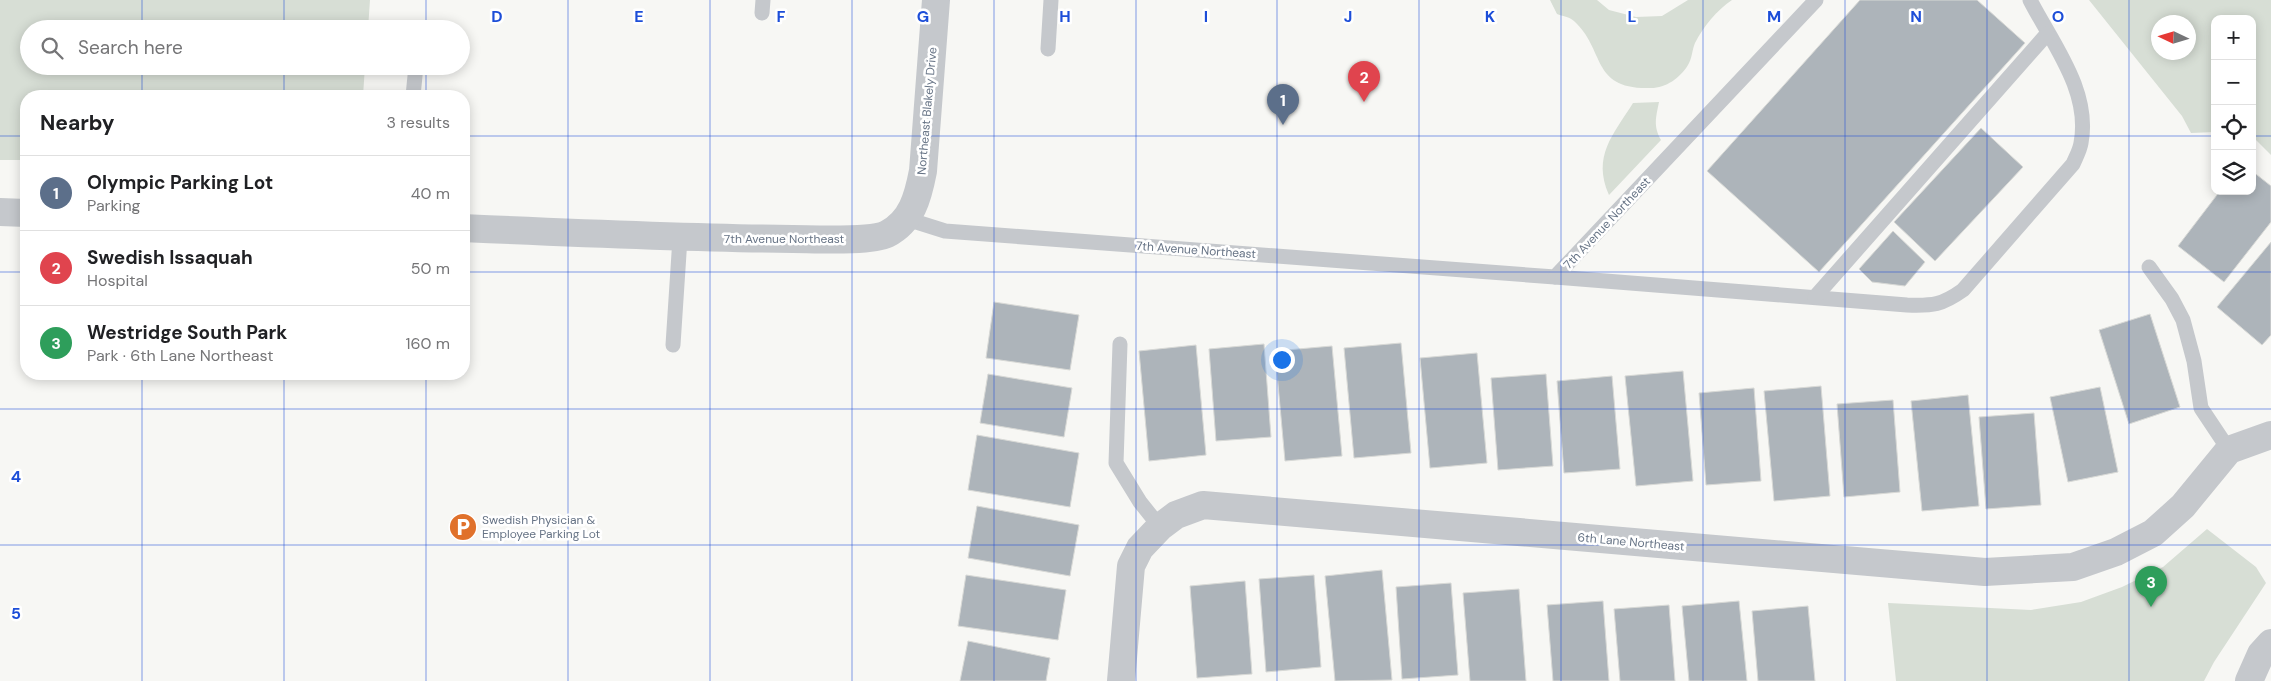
<!DOCTYPE html>
<html lang="en">
<head>
<meta charset="utf-8">
<style>
  :root { --surface:#fff; --page:#f6f6f6; --text:#202124; --muted:#757577; --line:#e0e0e0; --accent:#e0712b }
  body { margin:0; font-family:"DM Sans",sans-serif; background:var(--page); color:var(--text) }
  .controls { position:absolute; right:15px; top:15px; display:grid; overflow:hidden; border-radius:10px; box-shadow:0 2px 12px #0003 }
  .controls button { width:45px; height:45px; display:grid; place-items:center; padding:0; border:0; border-bottom:1px solid var(--line); background:var(--surface); color:var(--text); font:25px sans-serif }
  .compass { position:absolute; left:2151px; top:15px; width:45px; height:45px; border-radius:50%; background:var(--surface); box-shadow:0 2px 12px #0003; rotate:274deg }
  .you { position:absolute; left:1281px; top:359px; width:18px; height:18px; margin:-12px; border:4px solid #fff; border-radius:50%; background:#1a73e8; box-shadow:0 0 0 8px #1a73e833 }
  .badge { display:grid; place-items:center; width:32px; height:32px; border-radius:50%; background:var(--accent); color:#fff; font-size:16px; font-weight:700 }
  .pin { position:absolute; translate:-50% -41px; filter:drop-shadow(0 1px 2px #0008) }
  .pin::after { content:''; position:absolute; top:26px; width:18px; height:15px; background:inherit; clip-path:polygon(0 0,100% 0,50% 100%) }
  .list { margin:0; padding:0; list-style:none }
  h2 { display:flex; justify-content:space-between; align-items:center; height:65px; margin:0; padding:0 20px; font-size:21px }
  h2 small { font-size:16px; font-weight:400; color:var(--muted) }
  .list li { display:grid; grid-template-columns:32px 1fr auto; gap:15px; align-items:center; box-sizing:border-box; height:75px; padding:0 20px; border-top:1px solid var(--line) }
  .list b { display:block; font-size:19px; white-space:nowrap }
  .list p { margin:0; font-size:16px; white-space:nowrap; color:var(--muted) }
  .list em { font-size:16px; font-style:normal; color:var(--muted) }
  .icon { flex:none; width:28px; height:28px; fill:none; stroke:currentColor; stroke-width:2; stroke-linecap:round; stroke-linejoin:round }
  .map { position:relative; flex:none; width:2271px; height:681px; overflow:hidden }
  .search { position:absolute; background:var(--surface); box-shadow:0 2px 12px #0003; left:20px; top:20px; width:450px; height:55px; display:flex; align-items:center; gap:12px; box-sizing:border-box; padding:0 18px; border-radius:28px; color:var(--muted); font-size:19px }
  .panel { position:absolute; background:var(--surface); box-shadow:0 2px 12px #0003; left:20px; top:90px; width:450px; height:290px; border-radius:20px }
  .map>svg:first-child { display:block }
  .green { fill:#d7ded5; fill-rule:evenodd }
  .building { fill:#adb4ba; stroke:#d8d9d6 }
  .lines { fill:none; stroke-linecap:round; stroke-linejoin:round }
  .service { stroke:#c5c8cc; stroke-width:15 }
  .minor { stroke:#c5c8cc; stroke-width:28 }
  .grid { fill:none; stroke:#1d4ed8; stroke-width:1; stroke-opacity:0.55 }
  .labels { text-anchor:middle; dominant-baseline:central; stroke-width:5; stroke-linejoin:round; paint-order:stroke }
  .street-label { font-size:12px; fill:#667385; stroke:#fff }
  .poi-label { font-size:12px; fill:#667385; stroke:#fff; text-anchor:start }
  .grid-label { font-size:16px; text-anchor:middle; font-weight:bold; fill:#1d4ed8; stroke:#fff; stroke-width:5; stroke-linejoin:round; paint-order:stroke }
</style>
</head>
<body>
<div class="map">
<svg width="2271" height="681" viewBox="0 0 2271 681">
  <rect width="100%" height="100%" fill="#f7f7f4"/>
  <!-- green -->
  <g class="green">
    <path d="M0,0H370L368,29H29V66H365L363,96H26V160H0Z"/>
    <path d="M1550,0H1597L1609,10L1636,17L1662,16L1688,0H1732C1717,10 1703,27 1695,43C1692,50 1692,59 1688,65C1680,78 1666,88 1651,88C1590,90 1606,50 1574,21C1570,17 1562,16 1557,14Z"/>
    <path d="M2089,0H2271V155L2252,136V19H2215V132L2191,133L2182,116ZM2158,22H2188V52H2158Z"/>
    <path d="M1659,102C1656,117 1653,126 1661,140L1609,195C1592,156 1613,135 1633,103Z"/>
    <path d="M2207,529L2256,567L2266,583L2214,662L2204,681H1896L1888,603L2031,610L2081,602L2122,587L2163,567Z"/>
  </g>
  <!-- building -->
  <g class="building">
    <path d="M1860,0H1977L2025,43L1819,272L1707,171Z"/>
    <path d="M1981,128L2023,167L1935,261L1894,222Z"/>
    <path d="M2252,171L2271,186V222L2224,282L2178,246L2220,191H2252Z"/>
    <path d="M1893,231L1925,262L1905,286L1872,282L1859,269Z"/>
    <path d="M2271,242V335L2262,345L2217,307Z"/>
    <path d="M994,302L1079,315L1070,370L986,358Z"/>
    <path d="M2150,314L2180,407L2129,424L2099,330Z"/>
    <path d="M1401,343L1411,453L1354,458L1344,348Z"/>
    <path d="M1264,344L1271,437L1216,441L1209,349Z"/>
    <path d="M1196,345L1206,455L1149,461L1139,351Z"/>
    <path d="M1332,346L1342,456L1285,461L1275,351Z"/>
    <path d="M1477,353L1487,463L1430,468L1420,358Z"/>
    <path d="M1683,371L1693,481L1636,486L1625,376Z"/>
    <path d="M988,374L1072,388L1064,437L980,423Z"/>
    <path d="M1546,374L1553,466L1498,470L1491,378Z"/>
    <path d="M1612,376L1620,469L1564,473L1557,381Z"/>
    <path d="M1821,386L1830,496L1774,501L1764,391Z"/>
    <path d="M2100,387L2118,472L2068,482L2050,397Z"/>
    <path d="M1754,388L1761,481L1706,485L1699,393Z"/>
    <path d="M1968,395L1979,506L1922,511L1911,401Z"/>
    <path d="M1893,400L1900,492L1844,497L1837,404Z"/>
    <path d="M2034,413L2041,505L1986,509L1979,417Z"/>
    <path d="M977,435L1079,453L1070,507L968,490Z"/>
    <path d="M977,506L1079,525L1070,576L968,558Z"/>
    <path d="M1382,570L1392,680L1335,681L1325,576Z"/>
    <path d="M966,575L1066,590L1058,640L958,626Z"/>
    <path d="M1314,575L1321,667L1266,672L1259,579Z"/>
    <path d="M1245,581L1252,674L1197,678L1190,586Z"/>
    <path d="M1451,583L1458,675L1402,679L1396,587Z"/>
    <path d="M1519,589L1526,681H1470L1463,593Z"/>
    <path d="M1603,601L1609,681H1553L1547,605Z"/>
    <path d="M1739,601L1747,681H1689L1682,606Z"/>
    <path d="M1669,605L1675,681H1620L1614,609Z"/>
    <path d="M1808,606L1815,681H1758L1752,611Z"/>
    <path d="M968,641L1050,658L1046,681H960Z"/>
  </g>
  <g class="lines">
    <!-- service -->
    <g class="service">
      <path d="M762,13L763,0"/>
      <path d="M1048,49L1051,0"/>
      <path d="M413,96L416,66"/>
      <path d="M907,219L945,231L1555,277L1816,0"/>
      <path d="M2149,267L2172,299L2183,320L2194,361L2201,408L2229,450"/>
      <path d="M1555,277L1907,305C1933,306 1942,305 1963,290L2073,164C2076,157 2080,150 2081,143C2091,91 2052,43 2030,0"/>
      <path d="M1815,297L2047,34"/>
      <path d="M1120,344L1116,463L1140,502L1160,527"/>
      <path d="M673,345L680,238"/>
    </g>
    <!-- minor -->
    <g class="minor">
      <path d="M0,212L26,213"/>
      <path d="M464,228C574,233 683,238 793,239C813,239 871,242 887,234C912,221 918,197 923,171L936,0"/>
      <path d="M1121,681L1131,566L1140,548L1160,527L1176,515L1203,505L1985,572L2073,567L2116,552L2153,533L2183,506L2229,450L2271,435"/>
      <path d="M2249,681L2261,654L2271,643"/>
    </g>
  </g>
  <!-- grid -->
  <path class="grid" d="M142,0V29M284,0V29M426,0V29M568,0V681M710,0V681M852,0V681M994,0V681M1136,0V681M1277,0V681M1419,0V681M1561,0V681M1703,0V681M1845,0V681M1987,0V681M2129,0V681M142,66V96M284,66V96M426,66V96M0,136H26M464,136H2215M2252,136H2271M0,272H26M464,272H2271M142,374V681M284,374V681M426,374V681M0,409H2271M0,545H2271"/>
  <!-- icons -->
  <defs>
    <symbol id="parking-disc" viewBox="-11 -11 22 22"><circle r="9.5" fill="#e0712b" stroke="#fff"/><path d="M-3.5-5.5H1a3.5 3.5 0 0 1 0 7H-1V5.5H-3.5ZM-1-3.4V-.6H.8a1.4 1.4 0 0 0 0-2.8Z" fill="#fff"/></symbol>
  </defs>
  <g fill-rule="evenodd">
    <use href="#parking-disc" x="447" y="511" width="32" height="32"/>
  </g>
  <g class="labels">
    <!-- street labels -->
    <g class="street-label">
      <text transform="translate(927 111) rotate(-85)">Northeast Blakely Drive</text>
      <text transform="translate(1607 223) rotate(-47)">7th Avenue Northeast</text>
      <text x="784" y="239">7th Avenue Northeast</text>
      <text transform="translate(1196 250) rotate(4)">7th Avenue Northeast</text>
      <text transform="translate(1631 542) rotate(5)">6th Lane Northeast</text>
    </g>
    <!-- poi labels -->
    <g class="poi-label">
      <text x="482" y="520">Swedish Physician &amp;<tspan x="482" dy="14">Employee Parking Lot</tspan></text>
    </g>
  </g>
  <g class="grid-label">
    <text x="497" y="22">D</text>
    <text x="639" y="22">E</text>
    <text x="781" y="22">F</text>
    <text x="923" y="22">G</text>
    <text x="1065" y="22">H</text>
    <text x="1206" y="22">I</text>
    <text x="1348" y="22">J</text>
    <text x="1490" y="22">K</text>
    <text x="1632" y="22">L</text>
    <text x="1774" y="22">M</text>
    <text x="1916" y="22">N</text>
    <text x="2058" y="22">O</text>
    <text x="16" y="482">4</text>
    <text x="16" y="619">5</text>
  </g>
</svg>
<div class="controls">
<button>+</button>
<button>−</button>
<button><svg class="icon" aria-label="locate" viewBox="0 0 24 24"><circle cx="12" cy="12" r="6"/><path d="M12 2v4M12 18v4M2 12h4M18 12h4"/></svg></button>
<button><svg class="icon" aria-label="layers" viewBox="0 0 24 24"><path d="M12 4l9 5-9 5-9-5zM3 14l9 5 9-5"/></svg></button>
</div>
<svg class="compass" viewBox="-18 -18 36 36"><path d="M0-13l5 13h-10z" fill="#e53935"/><path d="M0 13l5-13h-10z" fill="#757577"/></svg>
<div class="you"></div>
<div class="pin badge" style="left:1283px;top:125px;background:#5c6f8a">1</div>
<div class="pin badge" style="left:1364px;top:102px;background:#e0444e">2</div>
<div class="pin badge" style="left:2151px;top:607px;background:#2e9e5b">3</div>
<div class="search"><svg class="icon" aria-label="search" viewBox="0 0 24 24"><circle cx="10" cy="10" r="6"/><path d="M15 15l6 6"/></svg>Search here</div>
<section class="panel">
<h2>Nearby<small>3 results</small></h2>
<ul class="list">
<li><span class="badge" style="background:#5c6f8a">1</span><div><b>Olympic Parking Lot</b><p>Parking</p></div><em>40 m</em></li>
<li><span class="badge" style="background:#e0444e">2</span><div><b>Swedish Issaquah</b><p>Hospital</p></div><em>50 m</em></li>
<li><span class="badge" style="background:#2e9e5b">3</span><div><b>Westridge South Park</b><p>Park · 6th Lane Northeast</p></div><em>160 m</em></li>
</ul>
</section>
</div>
</body>
</html>
